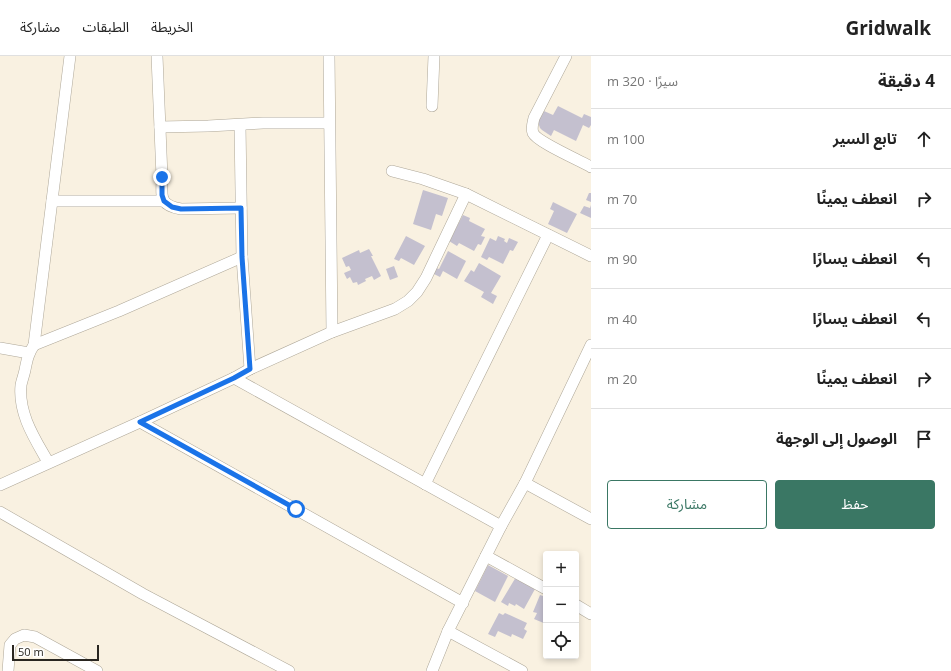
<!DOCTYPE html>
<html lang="ar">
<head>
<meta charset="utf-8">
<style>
  :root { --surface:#fff; --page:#f6f6f6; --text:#222; --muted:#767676; --line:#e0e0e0; --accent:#3a7764 }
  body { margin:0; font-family:"Open Sans","Noto Sans Arabic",sans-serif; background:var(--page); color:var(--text); direction:rtl }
  .controls { position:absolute; right:12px; bottom:12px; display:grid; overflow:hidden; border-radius:4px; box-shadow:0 2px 6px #0003 }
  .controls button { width:36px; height:36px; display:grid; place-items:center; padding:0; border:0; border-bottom:1px solid var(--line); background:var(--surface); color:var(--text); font:20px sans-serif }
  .scale { position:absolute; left:12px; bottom:10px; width:87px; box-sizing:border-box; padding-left:4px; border:2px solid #292620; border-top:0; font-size:11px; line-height:14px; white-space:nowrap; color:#292620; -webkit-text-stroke:3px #fff; paint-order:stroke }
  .stop { position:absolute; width:12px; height:12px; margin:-9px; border:3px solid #1a73e8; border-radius:50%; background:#fff }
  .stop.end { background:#1a73e8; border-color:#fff; box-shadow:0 1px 4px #0008 }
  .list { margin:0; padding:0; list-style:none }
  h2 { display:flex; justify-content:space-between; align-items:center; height:52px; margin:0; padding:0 16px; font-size:17px }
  h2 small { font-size:13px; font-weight:400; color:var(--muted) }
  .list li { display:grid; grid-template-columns:26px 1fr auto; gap:12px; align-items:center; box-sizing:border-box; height:60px; padding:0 16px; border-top:1px solid var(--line) }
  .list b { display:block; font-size:15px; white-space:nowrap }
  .list em { font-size:13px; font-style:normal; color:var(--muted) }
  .actions { display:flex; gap:8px; padding:12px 16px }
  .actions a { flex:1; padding:9px 0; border:1px solid var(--accent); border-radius:4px; text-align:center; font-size:14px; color:var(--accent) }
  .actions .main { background:var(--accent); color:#fff }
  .icon { flex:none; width:22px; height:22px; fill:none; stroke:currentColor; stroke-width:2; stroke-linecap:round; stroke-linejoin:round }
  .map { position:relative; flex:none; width:591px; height:615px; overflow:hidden; direction:ltr }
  header { display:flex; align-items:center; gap:24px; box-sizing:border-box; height:56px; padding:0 20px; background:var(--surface); border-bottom:1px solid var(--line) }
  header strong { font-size:19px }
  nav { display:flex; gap:22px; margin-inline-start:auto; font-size:14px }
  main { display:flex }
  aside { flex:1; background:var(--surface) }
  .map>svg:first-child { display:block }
  .building { fill:#c4c0cf }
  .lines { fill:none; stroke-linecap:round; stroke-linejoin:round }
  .street-casing { stroke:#aea798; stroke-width:12 }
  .street { stroke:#fff; stroke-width:11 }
  .route { stroke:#1a73e8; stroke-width:5 }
</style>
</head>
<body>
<header>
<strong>Gridwalk</strong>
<nav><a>الخريطة</a><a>الطبقات</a><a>مشاركة</a></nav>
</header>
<main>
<aside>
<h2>4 دقيقة<small>سيرًا · 320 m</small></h2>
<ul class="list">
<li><svg class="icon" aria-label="ahead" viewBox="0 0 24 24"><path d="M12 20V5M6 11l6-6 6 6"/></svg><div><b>تابع السير</b></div><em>100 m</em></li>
<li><svg class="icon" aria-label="right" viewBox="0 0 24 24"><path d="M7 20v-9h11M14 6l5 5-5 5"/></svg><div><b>انعطف يمينًا</b></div><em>70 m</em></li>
<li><svg class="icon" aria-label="left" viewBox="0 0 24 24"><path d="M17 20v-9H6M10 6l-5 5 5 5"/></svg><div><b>انعطف يسارًا</b></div><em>90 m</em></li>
<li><svg class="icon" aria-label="left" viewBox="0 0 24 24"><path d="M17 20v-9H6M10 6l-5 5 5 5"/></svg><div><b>انعطف يسارًا</b></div><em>40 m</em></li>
<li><svg class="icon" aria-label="right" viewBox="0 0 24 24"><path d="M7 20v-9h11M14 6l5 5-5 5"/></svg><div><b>انعطف يمينًا</b></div><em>20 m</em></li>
<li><svg class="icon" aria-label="arrive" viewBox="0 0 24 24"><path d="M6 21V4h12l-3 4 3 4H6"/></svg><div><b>الوصول إلى الوجهة</b></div></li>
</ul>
<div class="actions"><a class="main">حفظ</a><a>مشاركة</a></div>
</aside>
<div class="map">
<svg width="591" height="615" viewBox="0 0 591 615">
  <rect width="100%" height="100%" fill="#f9f1e1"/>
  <!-- building -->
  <g class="building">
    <path d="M558,50L582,62L584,58L591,61V69L589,72L583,69L576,85L554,74L551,80L542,74L540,72L538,66L544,55L553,59Z"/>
    <path d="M423,134L448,142L442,160L436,158L431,174L413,168Z"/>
    <path d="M589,137H591V146L586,144Z"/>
    <path d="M553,146L577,158L567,177L548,168L554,155L550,153Z"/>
    <path d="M591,149V162L580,157L584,150L590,152Z"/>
    <path d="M463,159L470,162L469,165L485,173L481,180L485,181L481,189L478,188L474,195L459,187L457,190L449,185Z"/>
    <path d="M406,180L425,190L414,209L401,202L399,205L394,203Z"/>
    <path d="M498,180L505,183L504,185L507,187L509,182L518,186L513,195L510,194L503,208L489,201L487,204L481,201L490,182L496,185Z"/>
    <path d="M369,193L373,200H371L381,220L374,224L372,220L365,223L366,225L358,229L357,226L353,227L350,221L347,223L344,217L351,214L349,210L346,211L342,202L359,194L360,197Z"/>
    <path d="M448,195L466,205L457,223L443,215L440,221L432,217L434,211L439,213Z"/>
    <path d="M479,207L501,220L491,237L497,240L493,248L481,241L484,236L464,225L471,214L474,216Z"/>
    <path d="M394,210L398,221L390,224L386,213Z"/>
    <path d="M488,509L508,520L495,546L475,535Z"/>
    <path d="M516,521L535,533L524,553L516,548L515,550L509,547L508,550L501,546Z"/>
    <path d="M540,539L546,541V568L534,563L537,557L533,556Z"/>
    <path d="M576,555L580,557L578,560L579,563V566L576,570Z"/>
    <path d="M499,557L503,559L505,557L527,567L524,573L527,575L523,583L512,578L511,581L498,575L495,581L488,578Z"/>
  </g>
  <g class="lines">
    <defs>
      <g id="street">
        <path d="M157,0L162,121C162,140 158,149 181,153L241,152"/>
        <path d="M329,0L332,276"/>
        <path d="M566,0L534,62C533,67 531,72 533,77C537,86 581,105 591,111"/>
        <path d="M432,50L434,0"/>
        <path d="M240,69L242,201L250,313"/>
        <path d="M160,71L208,70L263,67H329"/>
        <path d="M392,115L423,123L466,138L591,200"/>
        <path d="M52,145H164"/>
        <path d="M34,289L119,255L242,201"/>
        <path d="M0,292L29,297"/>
        <path d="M234,322L501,470"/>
        <path d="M140,366L463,547"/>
        <path d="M48,406C35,383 18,358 21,329C22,324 24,319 25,314C27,304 28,298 34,289L70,0"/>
        <path d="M525,427L591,463"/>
        <path d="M425,428L548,179"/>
        <path d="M0,429L140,366L234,322L250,313L332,276L395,253L408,245L417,236L426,222L466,138"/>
        <path d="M0,456L143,538L289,615"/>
        <path d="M486,500L546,533"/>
        <path d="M576,549L591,558"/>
        <path d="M448,575L522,615"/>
        <path d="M8,615L10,589L15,583L24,579L35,581L97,615"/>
        <path d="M432,615L448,575L501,470L525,427L591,289"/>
      </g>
    </defs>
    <!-- street casing -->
    <use href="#street" class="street-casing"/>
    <!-- street -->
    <use href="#street" class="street"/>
  </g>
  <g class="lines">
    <!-- route -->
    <path class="route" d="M162,121V139L164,145L172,151L181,153L241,152L242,201L250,313L234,322L140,366L296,453"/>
  </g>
</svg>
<div class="controls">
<button>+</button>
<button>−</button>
<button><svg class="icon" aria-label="locate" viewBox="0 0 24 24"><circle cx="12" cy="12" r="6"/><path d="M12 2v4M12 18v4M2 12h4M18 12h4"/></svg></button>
</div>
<div class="scale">50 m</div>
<div class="stop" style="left:296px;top:453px"></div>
<div class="stop end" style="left:162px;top:121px"></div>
</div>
</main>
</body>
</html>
